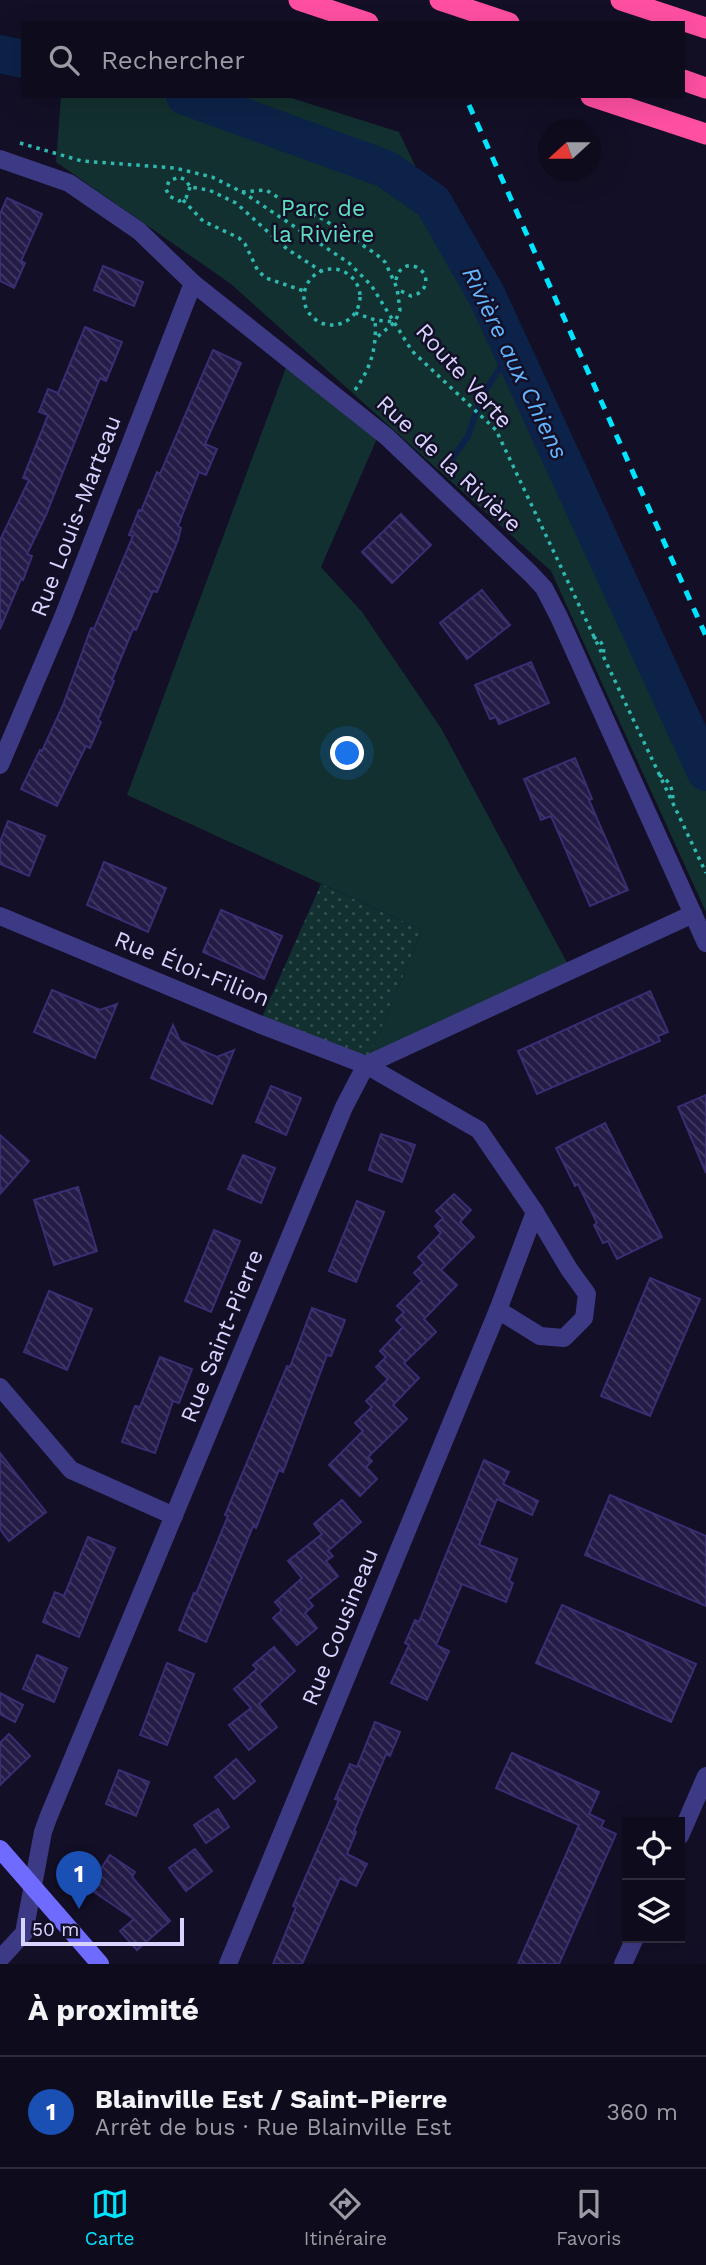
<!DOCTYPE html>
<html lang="fr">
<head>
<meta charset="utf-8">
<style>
  :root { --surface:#0e0b1c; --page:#1c1929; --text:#f1f3f6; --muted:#9b9ba3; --line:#2e2b3b; --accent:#00e5ff }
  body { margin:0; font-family:"Work Sans",sans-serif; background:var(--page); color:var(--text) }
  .controls { position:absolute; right:21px; bottom:21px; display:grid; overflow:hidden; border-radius:0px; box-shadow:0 7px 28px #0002 }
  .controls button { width:63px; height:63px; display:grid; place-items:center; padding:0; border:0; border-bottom:2px solid var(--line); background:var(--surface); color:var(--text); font:35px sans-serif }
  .compass { position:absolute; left:538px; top:119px; width:63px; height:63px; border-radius:50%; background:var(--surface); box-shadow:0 7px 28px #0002; rotate:249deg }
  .scale { position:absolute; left:21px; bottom:18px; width:163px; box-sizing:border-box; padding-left:7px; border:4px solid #d9d4ff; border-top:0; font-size:19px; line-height:24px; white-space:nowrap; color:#d9d4ff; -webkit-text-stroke:5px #130f26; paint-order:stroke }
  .you { position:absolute; left:348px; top:754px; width:24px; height:24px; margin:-18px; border:5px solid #fff; border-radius:50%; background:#1a73e8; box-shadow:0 0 0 10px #1a73e833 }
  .badge { display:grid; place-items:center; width:46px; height:46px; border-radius:50%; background:var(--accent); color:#fff; font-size:23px; font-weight:700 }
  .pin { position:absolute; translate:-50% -58px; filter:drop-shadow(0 2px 4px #0008) }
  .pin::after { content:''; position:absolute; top:37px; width:24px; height:21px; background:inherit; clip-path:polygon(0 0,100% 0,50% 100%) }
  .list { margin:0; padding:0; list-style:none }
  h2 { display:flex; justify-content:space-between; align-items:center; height:91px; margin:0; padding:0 28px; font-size:30px }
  h2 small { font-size:23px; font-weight:400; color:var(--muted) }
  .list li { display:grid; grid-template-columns:46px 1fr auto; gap:21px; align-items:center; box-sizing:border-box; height:112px; padding:0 28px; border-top:2px solid var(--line) }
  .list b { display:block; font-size:26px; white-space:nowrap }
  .list p { margin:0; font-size:23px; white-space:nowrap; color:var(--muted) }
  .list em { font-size:23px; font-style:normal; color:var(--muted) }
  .icon { flex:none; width:38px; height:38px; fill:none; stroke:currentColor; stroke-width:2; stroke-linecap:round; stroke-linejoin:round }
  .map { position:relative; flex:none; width:706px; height:1964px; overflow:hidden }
  .search { position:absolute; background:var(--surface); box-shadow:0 7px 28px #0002; left:21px; right:21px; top:21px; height:77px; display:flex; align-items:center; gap:18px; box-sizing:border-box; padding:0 24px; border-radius:0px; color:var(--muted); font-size:26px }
  .sheet { height:203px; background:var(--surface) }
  nav { display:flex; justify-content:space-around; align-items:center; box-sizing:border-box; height:98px; border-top:2px solid var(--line); background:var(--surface); font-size:19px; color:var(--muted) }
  nav a { display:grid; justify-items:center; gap:4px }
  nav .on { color:var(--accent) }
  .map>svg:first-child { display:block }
  .park { fill:#12302f }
  .garden { fill:url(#garden-dots) }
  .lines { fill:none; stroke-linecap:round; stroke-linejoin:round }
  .stream { stroke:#0c2248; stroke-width:6 }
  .river { stroke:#0c2248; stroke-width:38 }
  .building { fill:url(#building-back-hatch); stroke:#3b2d73; stroke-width:2 }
  .path { stroke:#2fb8b0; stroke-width:3.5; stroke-dasharray:3.5 5; stroke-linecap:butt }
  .street { stroke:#3d3a85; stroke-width:18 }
  .secondary { stroke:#6f6bff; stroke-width:18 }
  .highway { stroke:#ff4fa3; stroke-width:21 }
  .rail { stroke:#00e5ff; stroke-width:5; stroke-dasharray:10 9; stroke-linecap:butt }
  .labels { text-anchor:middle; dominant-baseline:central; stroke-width:5; stroke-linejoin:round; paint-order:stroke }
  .park-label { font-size:23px; fill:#5fe0c0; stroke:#130f26 }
  .street-label { font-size:23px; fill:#d9d4ff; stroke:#130f26 }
  .water-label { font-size:24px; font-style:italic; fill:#62b6ff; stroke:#130f26 }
</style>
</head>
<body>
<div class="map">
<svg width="706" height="1964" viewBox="0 0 706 1964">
  <defs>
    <pattern id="garden-dots" width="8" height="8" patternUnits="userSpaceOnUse" patternTransform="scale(1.75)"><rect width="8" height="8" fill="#12302f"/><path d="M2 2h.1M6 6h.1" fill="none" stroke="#344d4e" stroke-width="1.8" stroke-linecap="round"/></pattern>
    <pattern id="building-back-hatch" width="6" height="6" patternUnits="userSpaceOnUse" patternTransform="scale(1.75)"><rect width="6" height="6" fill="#241b47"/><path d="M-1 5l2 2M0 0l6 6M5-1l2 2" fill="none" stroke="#433b63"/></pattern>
  </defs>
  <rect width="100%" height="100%" fill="#130f26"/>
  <!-- park -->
  <g class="park">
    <path d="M61,96H285L399,132L706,775V912L551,571L231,284L56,162Z"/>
    <path d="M291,354L383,425L321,567L362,612L441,728L571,970L366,1065L422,930L127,795Z"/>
  </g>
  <!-- garden -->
  <path class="garden" d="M321,884L422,930L366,1065L259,1024Z"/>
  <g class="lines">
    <!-- stream -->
    <path class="stream" d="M451,460L468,436L481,398L511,350"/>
    <!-- river -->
    <g class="river">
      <path d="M0,54L23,59"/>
      <path d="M185,96L386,169L433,202L487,296L706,772"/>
    </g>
  </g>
  <!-- building -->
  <g class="building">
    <path d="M7,198L42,214L21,261L25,263L14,288L0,281V214Z"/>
    <path d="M103,266L143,282L134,306L94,290Z"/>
    <path d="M85,327L122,342L106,381L100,378L46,515L27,554L32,556L23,580L21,579L0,629V540L29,480L23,478L48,415L39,412L48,389L58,393Z"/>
    <path d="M213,350L241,363L205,444L217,449L206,475L199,472L178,526L181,528L178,540L157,592L153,591L136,630L133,629L112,680L114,681L98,720L101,722L90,748L86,746L57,806L21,789L40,750L42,751L63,705L91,628L94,629L133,536L129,535L139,510L141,511L157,472L160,474Z"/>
    <path d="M401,514L431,545L392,583L362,552Z"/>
    <path d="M482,590L510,625L467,659L440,623Z"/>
    <path d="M531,662L549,703L499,724L496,717L490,719L475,685Z"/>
    <path d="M575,758L592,799L589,800L628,890L590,906L551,816L541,820L524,779Z"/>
    <path d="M8,821L45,836L29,876L0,864V842Z"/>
    <path d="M104,862L166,888L148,932L87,905Z"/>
    <path d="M221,910L282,936L264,979L203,952Z"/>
    <path d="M52,990L100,1010L117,1004L95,1058L34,1032Z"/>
    <path d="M650,991L668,1032L658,1036L660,1041L537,1094L518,1051Z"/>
    <path d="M173,1025L180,1041L217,1057L234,1050L212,1104L151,1078Z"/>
    <path d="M271,1086L301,1098L286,1135L256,1122Z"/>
    <path d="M706,1095V1173L678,1107Z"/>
    <path d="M605,1123L662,1237L617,1259L608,1241L603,1243L594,1225L597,1223L578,1184L575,1186L556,1148Z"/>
    <path d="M381,1134L415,1145L402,1182L369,1170Z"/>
    <path d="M0,1135L29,1161L0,1194Z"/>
    <path d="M243,1155L275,1168L261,1203L228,1189Z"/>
    <path d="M78,1187L97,1251L54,1265L34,1200Z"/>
    <path d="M454,1194L471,1210L460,1222L474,1237L441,1270L457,1285L424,1319L436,1332L404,1363L419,1378L393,1405L407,1419L368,1457L372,1461L366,1467L377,1479L360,1496L329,1465L363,1431L355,1423L372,1407L366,1401L388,1379L376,1367L386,1357L380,1351L403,1327L396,1320L404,1312L397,1306L422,1281L414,1273L424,1263L418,1257L441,1233L435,1226L443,1218L436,1211Z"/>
    <path d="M357,1201L384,1212L356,1282L329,1271Z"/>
    <path d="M214,1230L240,1241L211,1312L185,1301Z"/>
    <path d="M650,1278L700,1299L650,1416L601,1396Z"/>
    <path d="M49,1291L92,1309L67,1370L24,1352Z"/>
    <path d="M312,1308L345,1320L331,1356L327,1355L283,1472L279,1470L256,1528L253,1526L206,1642L179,1630L194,1593L196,1594L228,1516L225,1515L287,1366L290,1367Z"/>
    <path d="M160,1357L192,1369L179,1403L173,1401L155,1453L122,1442L135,1406L140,1407Z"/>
    <path d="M0,1453L46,1512L9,1541L0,1529Z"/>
    <path d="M484,1460L509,1472L503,1484L538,1501L532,1515L497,1499L479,1545L517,1559L509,1581L513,1583L506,1602L462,1584L436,1645L449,1651L427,1700L391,1683L409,1645L405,1643L415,1620L419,1622Z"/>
    <path d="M610,1495L706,1536V1606L585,1555Z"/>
    <path d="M342,1500L361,1522L328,1551L333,1556L326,1561L338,1576L308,1600L313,1606L305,1613L317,1628L297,1645L273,1618L282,1610L275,1602L302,1578L288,1561L322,1534L314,1524Z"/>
    <path d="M88,1537L115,1548L79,1637L43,1622L55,1592L64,1596Z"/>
    <path d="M562,1605L696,1664L671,1722L536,1663Z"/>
    <path d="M274,1647L295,1671L259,1704L277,1727L249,1750L229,1725L251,1708L234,1689L257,1669L253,1665Z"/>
    <path d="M37,1655L67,1668L54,1702L23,1689Z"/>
    <path d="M167,1663L194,1674L167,1745L140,1735Z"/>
    <path d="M0,1693L23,1705L15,1722L0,1714Z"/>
    <path d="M375,1722L400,1732L390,1756L386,1754L354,1831L356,1832L347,1854L367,1864L356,1886L340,1878L302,1964H273L296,1907L293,1906L339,1800L335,1799L350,1764L357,1767Z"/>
    <path d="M9,1734L30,1756L0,1785V1743Z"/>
    <path d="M512,1753L599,1792L589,1814L604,1821L601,1827L616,1834L559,1964H518L579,1825L496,1788Z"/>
    <path d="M236,1759L255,1781L234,1799L215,1777Z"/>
    <path d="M119,1770L149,1782L136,1816L106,1804Z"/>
    <path d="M218,1809L229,1827L206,1843L194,1825Z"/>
    <path d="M195,1849L212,1871L186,1891L169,1868Z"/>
    <path d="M110,1855L135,1872L132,1877L170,1921L137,1950L120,1931L134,1919L88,1888Z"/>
  </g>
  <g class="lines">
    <!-- path -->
    <g class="path">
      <path d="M20,143L82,161L175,168L212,177L244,193L349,263L371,285L412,351L496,430L706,873"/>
      <path d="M190,187L186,198L179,201L169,196L166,189L169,181L179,177L186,180L190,187L209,190L236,203L287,249L321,271"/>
      <path d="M242,192L266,190L295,208L323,219L376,254L385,262L397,288L400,310L395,322L376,338"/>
      <path d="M183,200L203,221L239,238L245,244L258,271L266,278L304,291"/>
      <circle cx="332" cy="297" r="28"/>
      <path d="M396,280C399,263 416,261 425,275C428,286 422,294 411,296L399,290"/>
      <path d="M355,313L375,320L395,322"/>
      <path d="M355,390C371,368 377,347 375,320"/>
      <path d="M593,637C602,641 605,646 603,655"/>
      <path d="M659,775C671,781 673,790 673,803"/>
    </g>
    <!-- street -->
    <g class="street">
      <path d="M0,159L69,183L139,231L193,283L387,437L531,574L544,588L559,617L706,943"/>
      <path d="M0,765L63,617L193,283"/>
      <path d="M0,916L259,1024L366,1065L479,1130L535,1212L498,1310L228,1964"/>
      <path d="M498,1310L540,1336L564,1338L584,1318L587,1294L569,1269L535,1212"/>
      <path d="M0,1387L71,1470L174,1516"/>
      <path d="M680,1836L706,1776"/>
      <path d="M0,1959L24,1933L43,1832L48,1818L344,1107L366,1065L693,914"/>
      <path d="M623,1964L635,1938"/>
    </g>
    <!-- secondary -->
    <path class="secondary" d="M0,1849L100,1964"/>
    <!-- highway -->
    <g class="highway">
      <path d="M299,0L368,23"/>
      <path d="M440,0L509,23"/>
      <path d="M621,0L706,28"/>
      <path d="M683,80L706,88"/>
      <path d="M591,96L706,134"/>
    </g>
    <!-- rail -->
    <path class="rail" d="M469,105L706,636"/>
  </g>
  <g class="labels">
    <!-- park labels -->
    <g class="park-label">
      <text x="323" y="208">Parc de<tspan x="323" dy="26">la Rivière</tspan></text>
    </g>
    <!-- street labels -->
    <g class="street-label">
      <text transform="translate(464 376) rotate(48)">Route Verte</text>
      <text transform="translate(449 464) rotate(43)">Rue de la Rivière</text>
      <text transform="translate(76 516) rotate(-69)">Rue Louis-Marteau</text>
      <text transform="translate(192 969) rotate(22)">Rue Éloi-Filion</text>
      <text transform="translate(222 1336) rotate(-68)">Rue Saint-Pierre</text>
      <text transform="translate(340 1627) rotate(-68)">Rue Cousineau</text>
    </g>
    <!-- water labels -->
    <g class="water-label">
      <text transform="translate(515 363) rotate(64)">Rivière aux Chiens</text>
    </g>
  </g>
</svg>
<div class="controls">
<button><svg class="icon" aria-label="locate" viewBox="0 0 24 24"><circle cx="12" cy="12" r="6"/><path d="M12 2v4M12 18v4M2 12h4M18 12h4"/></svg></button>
<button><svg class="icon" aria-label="layers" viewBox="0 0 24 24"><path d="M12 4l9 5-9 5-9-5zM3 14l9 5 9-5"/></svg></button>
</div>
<svg class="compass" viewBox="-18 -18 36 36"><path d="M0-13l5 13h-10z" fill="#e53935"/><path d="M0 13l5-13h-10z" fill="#9b9ba3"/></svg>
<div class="scale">50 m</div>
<div class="you"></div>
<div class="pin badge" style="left:79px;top:1909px;background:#1a4fb4">1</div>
<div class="search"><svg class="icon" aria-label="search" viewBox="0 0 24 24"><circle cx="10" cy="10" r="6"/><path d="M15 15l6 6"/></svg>Rechercher</div>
</div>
<section class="sheet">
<h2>À proximité<small></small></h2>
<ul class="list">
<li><span class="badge" style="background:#1a4fb4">1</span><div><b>Blainville Est / Saint-Pierre</b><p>Arrêt de bus · Rue Blainville Est</p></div><em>360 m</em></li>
</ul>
</section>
<nav>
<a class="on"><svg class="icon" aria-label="map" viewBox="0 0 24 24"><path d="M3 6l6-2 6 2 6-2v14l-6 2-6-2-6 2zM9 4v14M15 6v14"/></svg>Carte</a>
<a><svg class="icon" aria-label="directions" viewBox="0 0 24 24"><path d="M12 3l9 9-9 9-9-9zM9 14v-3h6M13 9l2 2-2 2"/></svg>Itinéraire</a>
<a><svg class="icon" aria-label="saved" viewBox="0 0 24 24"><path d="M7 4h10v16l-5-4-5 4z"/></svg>Favoris</a>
</nav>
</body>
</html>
